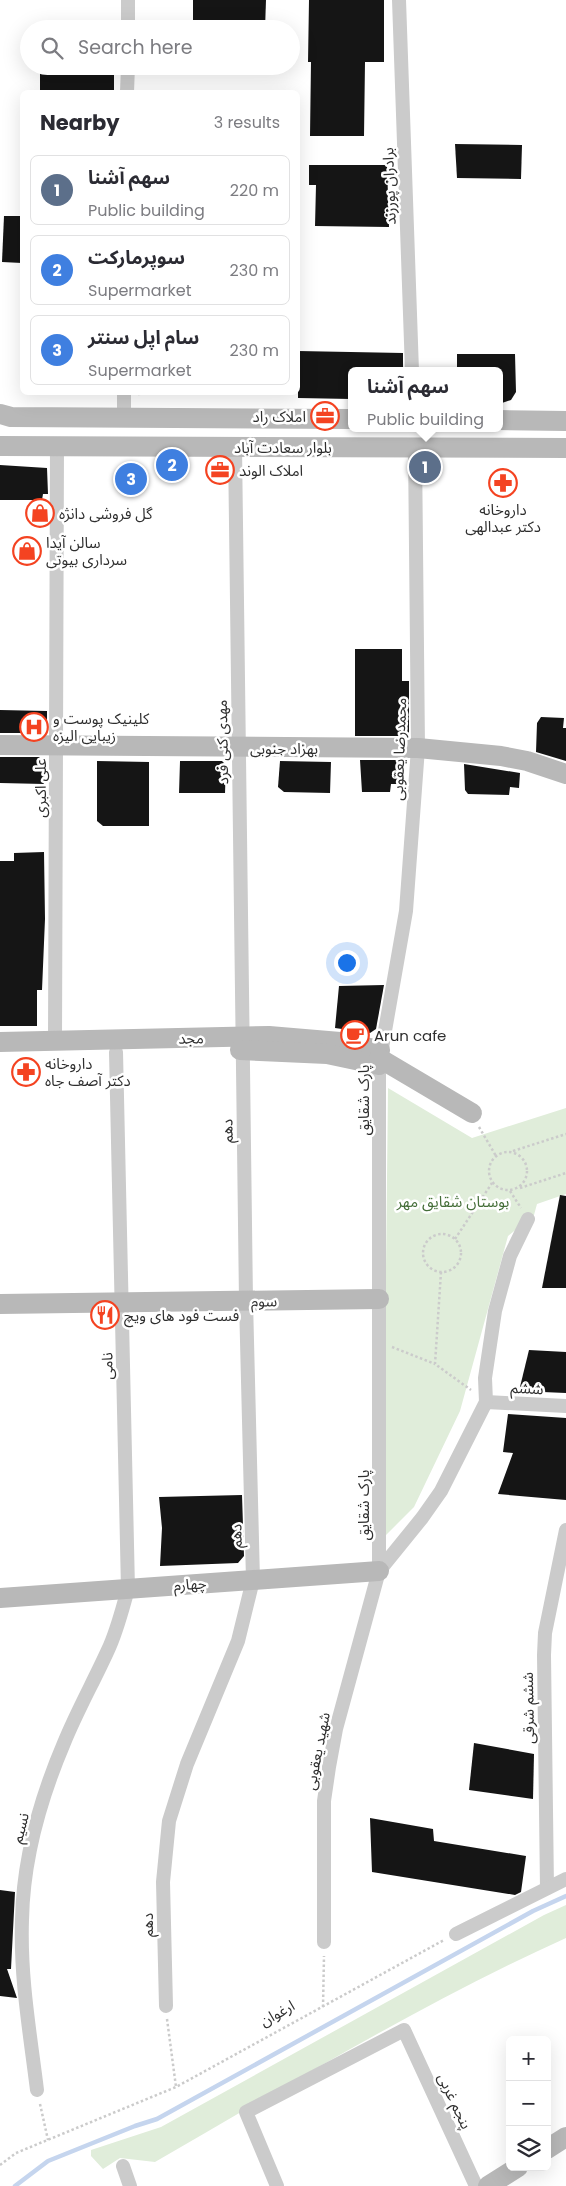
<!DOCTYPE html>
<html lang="en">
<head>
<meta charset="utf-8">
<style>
  :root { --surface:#fff; --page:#f7f7f7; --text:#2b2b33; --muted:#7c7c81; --line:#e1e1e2; --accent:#f44321 }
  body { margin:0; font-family:Poppins,"Noto Sans Arabic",sans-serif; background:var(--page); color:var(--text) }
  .controls { position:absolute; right:15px; bottom:15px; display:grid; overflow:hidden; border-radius:8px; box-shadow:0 5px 20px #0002 }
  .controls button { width:45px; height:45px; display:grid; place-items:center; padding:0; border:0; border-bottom:1px solid var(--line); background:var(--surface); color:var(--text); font:25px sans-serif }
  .you { position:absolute; left:346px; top:962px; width:18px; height:18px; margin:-12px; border:4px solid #fff; border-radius:50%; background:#1a73e8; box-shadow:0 0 0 8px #1a73e833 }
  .badge { display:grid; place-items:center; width:32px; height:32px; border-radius:50%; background:var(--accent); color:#fff; font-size:16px; font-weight:700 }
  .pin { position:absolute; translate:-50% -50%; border:2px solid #fff; box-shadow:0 1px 5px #0006 }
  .popup { position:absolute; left:348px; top:367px; width:155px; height:65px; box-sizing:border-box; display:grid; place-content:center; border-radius:8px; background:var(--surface); filter:drop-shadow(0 1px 4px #0005); font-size:16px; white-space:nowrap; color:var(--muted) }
  .popup b { font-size:19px; color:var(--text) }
  .popup::after { content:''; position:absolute; left:50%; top:100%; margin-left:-10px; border:10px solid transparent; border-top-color:var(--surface) }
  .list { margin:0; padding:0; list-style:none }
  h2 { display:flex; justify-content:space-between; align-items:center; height:65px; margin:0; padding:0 20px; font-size:21px }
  h2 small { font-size:16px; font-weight:400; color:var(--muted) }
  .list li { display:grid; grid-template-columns:32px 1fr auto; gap:15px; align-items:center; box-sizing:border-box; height:70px; margin:0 10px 10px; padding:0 10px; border:1px solid var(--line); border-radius:8px }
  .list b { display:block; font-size:19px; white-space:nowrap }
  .list p { margin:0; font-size:16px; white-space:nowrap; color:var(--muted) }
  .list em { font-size:16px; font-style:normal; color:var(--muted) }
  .icon { flex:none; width:28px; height:28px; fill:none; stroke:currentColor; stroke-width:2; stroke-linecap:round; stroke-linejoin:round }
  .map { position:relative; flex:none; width:566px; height:2186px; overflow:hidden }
  .search { position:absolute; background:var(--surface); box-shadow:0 5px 20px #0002; left:20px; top:20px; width:280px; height:55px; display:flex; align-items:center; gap:12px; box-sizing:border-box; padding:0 18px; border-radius:28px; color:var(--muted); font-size:19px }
  .panel { position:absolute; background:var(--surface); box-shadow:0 5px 20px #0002; left:20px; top:90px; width:280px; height:305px; border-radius:8px }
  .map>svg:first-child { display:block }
  .green { fill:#e0edda }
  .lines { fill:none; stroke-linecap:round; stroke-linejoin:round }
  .stream { stroke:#c5d5ee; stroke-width:4.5 }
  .building { fill:#151515 }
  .path { stroke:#cbcbcb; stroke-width:2.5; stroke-dasharray:2.5 2.5; stroke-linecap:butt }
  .street { stroke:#cbcbcb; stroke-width:14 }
  .secondary { stroke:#b8b8b8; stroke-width:20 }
  .labels { text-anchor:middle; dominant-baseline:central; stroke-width:5; stroke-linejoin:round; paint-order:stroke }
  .street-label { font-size:15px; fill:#2e2e2e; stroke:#fff }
  .poi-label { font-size:15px; fill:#2e2e2e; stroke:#fff; text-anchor:start }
  .park-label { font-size:15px; fill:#446e38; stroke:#fff }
</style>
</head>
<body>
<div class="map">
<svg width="566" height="2186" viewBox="0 0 566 2186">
  <rect width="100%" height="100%" fill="#fff"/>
  <!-- green -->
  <g class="green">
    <path d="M388,1088L472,1138L566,1108V1194L537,1204L534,1215L508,1236L460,1411L414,1507L383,1538Z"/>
    <path d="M566,1905V1938C424,2002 290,2084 155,2162L120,2158L103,2169L91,2156V2150L161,2127L544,1915Z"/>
  </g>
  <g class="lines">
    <!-- stream -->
    <path class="stream" d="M15,2186L48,2161L135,2126L157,2119L533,1911L566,1896"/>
  </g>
  <!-- building -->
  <g class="building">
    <path d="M193,0H266L265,29H193Z"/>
    <path d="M309,0H384V62H365L364,136H310L311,62H308Z"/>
    <rect x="40" y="66" width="74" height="26"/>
    <path d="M455,144L522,145L521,179L457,178Z"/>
    <path d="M309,165H387L389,227L315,226L316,185H309Z"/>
    <path d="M4,216H22V263L2,262Z"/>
    <path d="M298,351L403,353V371H351V399L298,398Z"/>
    <path d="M457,354H515L516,392L511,400L499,404V371H457Z"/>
    <path d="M0,465L47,468L48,494H43L42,500H0Z"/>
    <path d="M355,649H402V681H409V736H355Z"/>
    <path d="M0,710L47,711V733H0Z"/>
    <path d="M541,717L564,718L563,728H566V761L536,752L537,723Z"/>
    <path d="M0,757H39L45,763L44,784L0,783Z"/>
    <path d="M360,760H402L403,784H391L390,792H362Z"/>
    <path d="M97,761L149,762V826H103L97,821Z"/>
    <path d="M180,761H222L226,765L225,793H179Z"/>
    <path d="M280,761L331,762L330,793L284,792L278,787Z"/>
    <path d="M464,764L520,773L519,788L510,787L509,795L468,794L465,790Z"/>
    <path d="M44,852L45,919L42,990H37V1026H0V861H14V853Z"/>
    <path d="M384,985L376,1029L370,1033L335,1028L339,986Z"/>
    <path d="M560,1195L566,1196V1288H542Z"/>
    <path d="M529,1350L566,1352V1393L519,1391Z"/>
    <path d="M508,1414L566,1418V1500L498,1494L513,1453L503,1452Z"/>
    <path d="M242,1495L244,1556L238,1563L160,1566L162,1528L159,1497Z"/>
    <path d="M474,1743L534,1754L533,1799L469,1790Z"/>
    <path d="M370,1818L433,1829L434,1841L526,1856L521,1892L515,1895L372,1872Z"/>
    <path d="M0,1890L15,1892L11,1969H7L17,1998L0,1996Z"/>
  </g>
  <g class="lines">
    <!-- path -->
    <g class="path">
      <path d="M138,394L145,393"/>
      <path d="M479,1127L496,1156"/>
      <path d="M513,1151L566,1134"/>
      <circle cx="508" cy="1171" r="19"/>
      <path d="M520,1188L566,1173"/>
      <path d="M510,1191L521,1208"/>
      <circle cx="442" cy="1253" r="19"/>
      <path d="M455,1239L492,1183"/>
      <path d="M441,1272L435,1364L471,1390"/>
      <path d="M392,1347L435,1364"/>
      <path d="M323,2007L324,1956"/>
      <path d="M167,2019L176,2087"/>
      <path d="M40,2104L48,2140"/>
      <path d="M0,2165L16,2153L176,2087L444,1940"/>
    </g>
    <!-- street -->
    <g class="street">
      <path d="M399,0L412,371"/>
      <path d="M128,29V0"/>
      <path d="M127,92L128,66"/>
      <path d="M124,418V392"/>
      <path d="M55,1041L57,445"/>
      <path d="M486,1402L566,1406"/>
      <path d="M379,1571L422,1518L441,1491L486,1402L485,1378L495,1311L510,1256L528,1219"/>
      <path d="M547,1888L544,1655L545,1633L566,1530"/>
      <path d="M456,1934L566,1879"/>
      <path d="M324,1942V1801L329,1767L336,1729L379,1571V1065L406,911L418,748L415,447"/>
      <path d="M166,2006L163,1882L169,1821L187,1764L238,1641L253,1580L246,1301L235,446"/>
      <path d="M37,2090C30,2033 20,1977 22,1920C23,1860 41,1797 64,1743C77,1711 94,1681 108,1650C117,1631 122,1610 128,1589L116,1052"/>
      <path d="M123,2166L130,2186"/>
      <path d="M277,2186L246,2112L404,2030L476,2186"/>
    </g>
    <!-- secondary -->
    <g class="secondary">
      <path d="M0,414L11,417L351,419"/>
      <path d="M499,420L566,421"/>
      <path d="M0,446L566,448"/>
      <path d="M0,745L418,748L501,756L527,761L566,774"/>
      <path d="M0,1042L269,1036L340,1042L380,1050"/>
      <path d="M240,1050L327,1054L379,1065"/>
      <path d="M379,1058L472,1113"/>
      <path d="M0,1304L379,1299"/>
      <path d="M0,1598L379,1571"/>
      <path d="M547,2149L566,2137"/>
      <path d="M488,2186L518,2167"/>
    </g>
  </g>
  <!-- icons -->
  <defs>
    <symbol id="office-ring" viewBox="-11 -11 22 22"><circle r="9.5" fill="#fff" stroke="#f44321" stroke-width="1.5"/><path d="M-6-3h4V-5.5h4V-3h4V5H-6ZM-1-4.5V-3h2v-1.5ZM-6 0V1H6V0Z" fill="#f44321"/></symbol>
    <symbol id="pharmacy-ring" viewBox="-11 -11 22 22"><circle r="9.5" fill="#fff" stroke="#f44321" stroke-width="1.5"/><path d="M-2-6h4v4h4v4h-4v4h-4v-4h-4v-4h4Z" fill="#f44321"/></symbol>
    <symbol id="shop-ring" viewBox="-11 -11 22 22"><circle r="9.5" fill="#fff" stroke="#f44321" stroke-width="1.5"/><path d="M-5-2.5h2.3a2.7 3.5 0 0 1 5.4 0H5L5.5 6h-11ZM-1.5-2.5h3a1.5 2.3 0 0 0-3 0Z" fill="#f44321"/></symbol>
    <symbol id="hospital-ring" viewBox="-11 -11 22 22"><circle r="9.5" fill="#fff" stroke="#f44321" stroke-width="1.5"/><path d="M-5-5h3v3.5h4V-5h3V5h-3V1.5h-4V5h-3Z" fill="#f44321"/></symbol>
    <symbol id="cafe-ring" viewBox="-11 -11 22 22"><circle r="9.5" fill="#fff" stroke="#f44321" stroke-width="1.5"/><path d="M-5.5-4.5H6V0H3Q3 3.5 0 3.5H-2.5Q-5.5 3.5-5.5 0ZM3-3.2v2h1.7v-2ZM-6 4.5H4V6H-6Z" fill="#f44321"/></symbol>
    <symbol id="restaurant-ring" viewBox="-11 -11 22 22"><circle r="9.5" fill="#fff" stroke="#f44321" stroke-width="1.5"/><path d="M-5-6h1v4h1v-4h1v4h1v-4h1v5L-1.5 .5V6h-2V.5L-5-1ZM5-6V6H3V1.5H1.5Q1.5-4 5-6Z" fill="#f44321"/></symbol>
  </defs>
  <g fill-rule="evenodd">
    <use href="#office-ring" x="309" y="400" width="32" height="32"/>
    <use href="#office-ring" x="204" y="454" width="32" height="32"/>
    <use href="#pharmacy-ring" x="487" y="467" width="32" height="32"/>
    <use href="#shop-ring" x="24" y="497" width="32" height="32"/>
    <use href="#shop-ring" x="11" y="535" width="32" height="32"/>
    <use href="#hospital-ring" x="18" y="711" width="32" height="32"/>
    <use href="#cafe-ring" x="339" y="1019" width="32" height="32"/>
    <use href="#pharmacy-ring" x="10" y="1056" width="32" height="32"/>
    <use href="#restaurant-ring" x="89" y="1299" width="32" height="32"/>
  </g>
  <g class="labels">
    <!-- street labels -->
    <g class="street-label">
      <text transform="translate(389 186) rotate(-92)">برادران پورزند</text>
      <text x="283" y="447">بلوار سعادت آباد</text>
      <text transform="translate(222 742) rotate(-91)">مهدی کنی فرد</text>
      <text x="284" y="748">بهزاد جنوبی</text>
      <text transform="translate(399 749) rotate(-88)">محمدرضا یعقوبی</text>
      <text transform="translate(40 788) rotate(-90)">علی اکبری</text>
      <text transform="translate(191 1038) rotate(-1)">مجد</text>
      <text transform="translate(363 1100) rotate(-90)">پارک شقایق</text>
      <text transform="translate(227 1131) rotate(-91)">دهم</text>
      <text transform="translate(264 1301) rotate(-1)">سوم</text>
      <text transform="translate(107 1366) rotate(-91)">نامی</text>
      <text transform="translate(527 1388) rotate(3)">ششم</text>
      <text transform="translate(363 1505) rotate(-90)">پارک شقایق</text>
      <text transform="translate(236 1536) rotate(-91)">دهم</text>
      <text transform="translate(190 1584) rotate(-4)">چهارم</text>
      <text transform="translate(528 1708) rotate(-91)">ششم شرقی</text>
      <text transform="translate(317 1751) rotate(-79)">شهید یعقوبی</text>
      <text transform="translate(20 1828) rotate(-76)">نسیم</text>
      <text transform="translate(147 1925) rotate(-90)">دهم</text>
      <text transform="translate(277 2013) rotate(-29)">ارغوان</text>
      <text transform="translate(455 2101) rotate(65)">پنجم غربی</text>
    </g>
    <!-- poi labels -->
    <g class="poi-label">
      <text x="306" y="416" text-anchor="end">املاک راد</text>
      <text x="239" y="470">املاک الوند</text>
      <text x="503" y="509" text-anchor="middle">داروخانه<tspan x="503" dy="17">دکتر عبدالهی</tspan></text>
      <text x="59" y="513">گل فروشی دانژه</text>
      <text x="46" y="542">سالن آیدا<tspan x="46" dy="17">سرداری بیوتی</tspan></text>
      <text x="53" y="718">کلینیک پوست و<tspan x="53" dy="17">زیبایی الیزه</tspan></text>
      <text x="374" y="1035">Arun cafe</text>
      <text x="45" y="1063">داروخانه<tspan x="45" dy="17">دکتر آصف جاه</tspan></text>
      <text x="124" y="1315">فست فود های ویچ</text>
    </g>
    <!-- park labels -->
    <g class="park-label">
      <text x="453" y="1201">بوستان شقایق مهر</text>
    </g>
  </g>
</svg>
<div class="controls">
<button>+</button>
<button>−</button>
<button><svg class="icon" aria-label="layers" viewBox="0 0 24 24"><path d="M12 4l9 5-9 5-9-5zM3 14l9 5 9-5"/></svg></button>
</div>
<div class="you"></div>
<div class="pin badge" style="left:425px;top:467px;background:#5c6f8a">1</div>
<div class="popup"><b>سهم آشنا</b>Public building</div>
<div class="pin badge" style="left:172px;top:465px;background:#3f7fe0">2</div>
<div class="pin badge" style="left:131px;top:479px;background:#3f7fe0">3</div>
<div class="search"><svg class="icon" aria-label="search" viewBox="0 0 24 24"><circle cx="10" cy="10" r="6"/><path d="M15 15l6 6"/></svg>Search here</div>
<section class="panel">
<h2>Nearby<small>3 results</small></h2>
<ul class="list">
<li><span class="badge" style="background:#5c6f8a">1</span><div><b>سهم آشنا</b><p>Public building</p></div><em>220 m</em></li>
<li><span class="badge" style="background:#3f7fe0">2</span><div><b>سوپرمارکت</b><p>Supermarket</p></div><em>230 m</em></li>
<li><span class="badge" style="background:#3f7fe0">3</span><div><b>سام اپل سنتر</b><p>Supermarket</p></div><em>230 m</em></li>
</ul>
</section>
</div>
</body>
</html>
